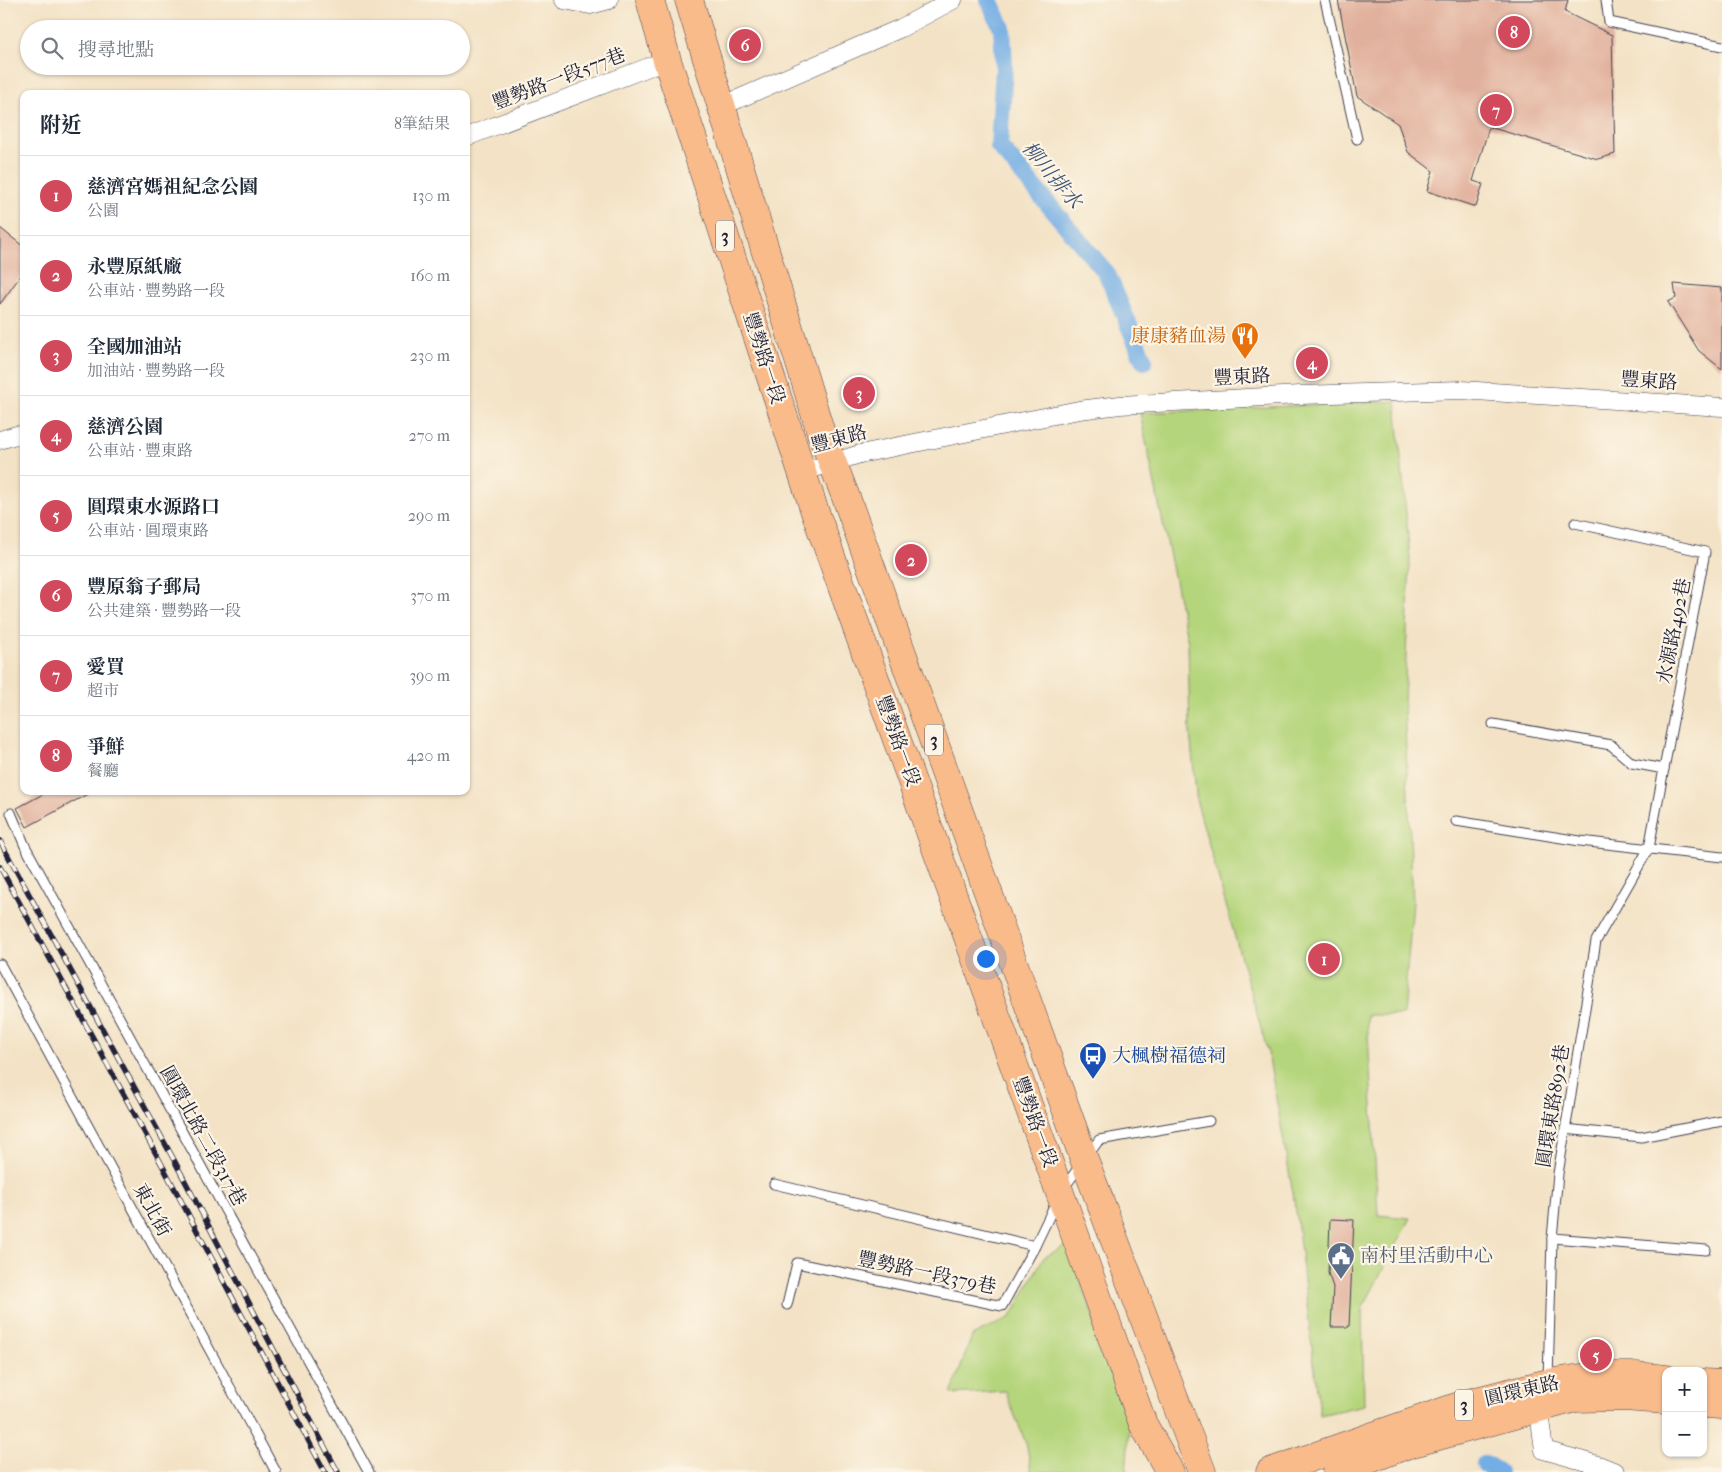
<!DOCTYPE html>
<html lang="zh-TW">
<head>
<meta charset="utf-8">
<style>
  :root { --surface:#fff; --page:#f6f6f7; --text:#1f2937; --muted:#747a83; --line:#e0e1e3; --accent:#d1495b }
  body { margin:0; font-family:"IM FELL French Canon","Noto Serif TC",serif; background:var(--page); color:var(--text) }
  .controls { position:absolute; right:15px; bottom:15px; display:grid; overflow:hidden; border-radius:10px; box-shadow:0 1px 4px #0004 }
  .controls button { width:45px; height:45px; display:grid; place-items:center; padding:0; border:0; border-bottom:1px solid var(--line); background:var(--surface); color:var(--text); font:25px sans-serif }
  .you { position:absolute; left:985px; top:958px; width:18px; height:18px; margin:-12px; border:4px solid #fff; border-radius:50%; background:#1a73e8; box-shadow:0 0 0 8px #1a73e833 }
  .badge { display:grid; place-items:center; width:32px; height:32px; border-radius:50%; background:var(--accent); color:#fff; font-size:16px; font-weight:700 }
  .pin { position:absolute; translate:-50% -50%; border:2px solid #fff; box-shadow:0 1px 5px #0006 }
  .list { margin:0; padding:0; list-style:none }
  h2 { display:flex; justify-content:space-between; align-items:center; height:65px; margin:0; padding:0 20px; font-size:21px }
  h2 small { font-size:16px; font-weight:400; color:var(--muted) }
  .list li { display:grid; grid-template-columns:32px 1fr auto; gap:15px; align-items:center; box-sizing:border-box; height:80px; padding:0 20px; border-top:1px solid var(--line) }
  .list b { display:block; font-size:19px; white-space:nowrap }
  .list p { margin:0; font-size:16px; white-space:nowrap; color:var(--muted) }
  .list em { font-size:16px; font-style:normal; color:var(--muted) }
  .icon { flex:none; width:28px; height:28px; fill:none; stroke:currentColor; stroke-width:2; stroke-linecap:round; stroke-linejoin:round }
  .map { position:relative; flex:none; width:1722px; height:1472px; overflow:hidden }
  .search { position:absolute; background:var(--surface); box-shadow:0 1px 4px #0004; left:20px; top:20px; width:450px; height:55px; display:flex; align-items:center; gap:12px; box-sizing:border-box; padding:0 18px; border-radius:28px; color:var(--muted); font-size:19px }
  .panel { position:absolute; background:var(--surface); box-shadow:0 1px 4px #0004; left:20px; top:90px; width:450px; height:705px; border-radius:10px }
  .map>svg:first-child { display:block }
  .green { fill:#b5d57c; stroke:#6c7c5c }
  .lines { fill:none; stroke-linecap:round; stroke-linejoin:round }
  .canal { stroke:#74aee5; stroke-width:18 }
  .building { fill:#e1b09c }
  .service-casing { stroke:#413f50; stroke-width:11 }
  .minor-casing { stroke:#413f50; stroke-width:19 }
  .primary-casing { stroke:#413f50; stroke-width:29 }
  .service { stroke:#fff; stroke-width:9 }
  .minor { stroke:#fff; stroke-width:18 }
  .primary { stroke:#fabb8b; stroke-width:28 }
  .rail-casing { stroke:#22223b; stroke-width:5.5 }
  .rail { stroke:#fcf5e5; stroke-width:4; stroke-dasharray:11; stroke-linecap:butt }
  .labels { text-anchor:middle; dominant-baseline:central; stroke-width:4.5; stroke-linejoin:round; paint-order:stroke }
  .shield { fill:#fcf5e5; stroke:#63616e; stroke-width:1 }
  .shield-label { font-size:18px; font-weight:bold; fill:#22223b }
  .street-label { font-size:19px; fill:#22223b; stroke:#fcf5e5 }
  .food-label { font-size:19px; fill:#c56008; stroke:#fcf5e5; text-anchor:end }
  .transit-label { font-size:19px; fill:#164399; stroke:#fcf5e5; text-anchor:start }
  .service-label { font-size:19px; fill:#4e5e75; stroke:#fcf5e5; text-anchor:start }
  .water-label { font-size:20px; font-style:italic; fill:#3f5376; stroke:#fcf5e5 }
</style>
</head>
<body>
<div class="map">
<svg width="1722" height="1472" viewBox="0 0 1722 1472">
  <rect width="100%" height="100%" fill="#fcf5e5"/>
  <filter id="ink" filterUnits="userSpaceOnUse"><feTurbulence type="fractalNoise" baseFrequency=".02" numOctaves="2"/><feDisplacementMap in="SourceGraphic" scale="10" xChannelSelector="R" yChannelSelector="G"/><feConvolveMatrix kernelMatrix="1 2 1 2 8 2 1 2 1" color-interpolation-filters="sRGB"/></filter>
  <filter id="wash" filterUnits="userSpaceOnUse"><feTurbulence type="fractalNoise" baseFrequency=".0096" numOctaves="4" result="noise"/><feDisplacementMap in="SourceGraphic" scale="20" xChannelSelector="R" yChannelSelector="G"/><feGaussianBlur stdDeviation="1.12" result="paint"/><feColorMatrix in="noise" values="0 0 0 0 0 0 0 0 0 0 0 0 0 0 0 0 0 1.4 0 .05"/><feComposite in="paint" operator="in"/></filter>
  <g filter="url(#wash)">
    <rect width="100%" height="100%" fill="#f3e2c5"/>
    <!-- green -->
    <g class="green">
      <path d="M1396,401L1410,559L1404,705L1413,902L1403,1015H1367L1378,1215L1410,1218L1362,1309L1364,1405L1320,1415L1296,1211L1268,1053L1197,803L1190,733L1188,643L1140,413Z"/>
      <path d="M1068,1244L1130,1424L1126,1472H1031L1027,1446L1005,1391L951,1394L972,1336L1011,1317L1043,1258Z"/>
    </g>
    <g class="lines">
      <!-- canal -->
      <g class="canal">
        <path d="M989,0L1002,28L1004,67L999,146L1107,274L1144,361"/>
        <path d="M1485,1464L1498,1472"/>
      </g>
    </g>
    <g id="blocks">
      <!-- building -->
      <g class="building">
        <path d="M1338,0H1568L1565,12L1612,35L1615,154L1598,159L1489,127L1473,181L1483,184L1476,207L1427,191L1433,171L1408,152L1398,124L1357,96Z"/>
        <path d="M0,228L24,247V271L0,304Z"/>
        <path d="M1674,284L1722,288V369L1699,351L1668,302L1676,298Z"/>
        <path d="M49,791H93L27,827L17,808Z"/>
        <path d="M1330,1219L1354,1220L1349,1327H1331L1333,1287L1328,1273Z"/>
      </g>
    </g>
  </g>
  <g filter="url(#ink)">
    <use href="#blocks" fill-opacity="0" stroke="#413f50" stroke-width="1"/>
    <g class="lines">
      <defs>
        <g id="service">
          <path d="M1325,0L1357,139"/>
          <path d="M1606,0L1609,22L1722,46"/>
          <path d="M1493,724L1611,745L1632,763L1664,769"/>
          <path d="M11,813L25,846L369,1472"/>
          <path d="M1456,821L1580,841L1722,857"/>
          <path d="M0,964L276,1472"/>
          <path d="M1565,1129L1641,1137L1722,1121"/>
          <path d="M774,1184L1035,1246"/>
          <path d="M1063,1189L1099,1140L1209,1121"/>
          <path d="M1552,1238L1706,1250"/>
          <path d="M787,1305L797,1263L1002,1306L1035,1246L1057,1200"/>
          <path d="M1548,1380L1552,1238L1558,1174L1596,941L1649,848L1705,552L1575,523"/>
        </g>
        <g id="minor">
          <path d="M564,0L590,5L609,0"/>
          <path d="M722,106L901,28L953,0"/>
          <path d="M466,137L667,60"/>
          <path d="M0,440L16,435L24,437"/>
          <path d="M802,472L860,454L1079,410L1120,405L1300,395L1461,390L1722,407"/>
          <path d="M1545,1405L1540,1420L1544,1450L1601,1466L1616,1472"/>
        </g>
        <g id="primary">
          <path d="M650,0L667,60L814,509L1143,1424L1170,1472"/>
          <path d="M689,0L821,433L847,500L1084,1159L1202,1472"/>
          <path d="M1703,1383L1722,1384"/>
          <path d="M1703,1404L1722,1405"/>
          <path d="M1270,1472L1468,1403L1548,1383L1594,1376H1636L1666,1379"/>
          <path d="M1337,1472L1406,1445L1575,1398L1623,1397L1666,1400"/>
        </g>
      </defs>
      <!-- service casing -->
      <use href="#service" class="service-casing"/>
      <!-- minor casing -->
      <use href="#minor" class="minor-casing"/>
      <!-- primary casing -->
      <use href="#primary" class="primary-casing"/>
      <!-- service -->
      <use href="#service" class="service"/>
      <!-- minor -->
      <use href="#minor" class="minor"/>
      <!-- primary -->
      <use href="#primary" class="primary"/>
      <defs>
        <g id="rail">
          <path d="M0,841L174,1160L338,1472"/>
          <path d="M0,867L161,1163L325,1472"/>
        </g>
      </defs>
      <!-- rail casing -->
      <use href="#rail" class="rail-casing"/>
      <!-- rail -->
      <use href="#rail" class="rail"/>
    </g>
  </g>
  <!-- icons -->
  <defs>
    <symbol id="restaurant-pin" viewBox="-11 -11 22 30"><path d="M0 17L-7.5 6A9.5 9.5 0 1 1 7.5 6Z" fill="#e8710a" stroke="#fcf5e5"/><path d="M-5-6h1v4h1v-4h1v4h1v-4h1v5L-1.5 .5V6h-2V.5L-5-1ZM5-6V6H3V1.5H1.5Q1.5-4 5-6Z" fill="#fff"/></symbol>
    <symbol id="bus-pin" viewBox="-11 -11 22 30"><path d="M0 17L-7.5 6A9.5 9.5 0 1 1 7.5 6Z" fill="#1a4fb4" stroke="#fcf5e5"/><path d="M-5-6H5V4H4V6H2V4H-2V6H-4V4H-5ZM-3.5-4V0h7V-4ZM-3.5 1.2v1.5H-2V1.2ZM2 1.2v1.5H3.5V1.2Z" fill="#fff"/></symbol>
    <symbol id="civic-pin" viewBox="-11 -11 22 30"><path d="M0 17L-7.5 6A9.5 9.5 0 1 1 7.5 6Z" fill="#5c6f8a" stroke="#fcf5e5"/><path d="M-.6-6.5H3V-4.5H.6V-3L4-1V1h2V6H-6V1h2V-1L-.6-3ZM-1.2 2.5V6h2.4V2.5Z" fill="#fff"/></symbol>
  </defs>
  <g fill-rule="evenodd">
    <use href="#restaurant-pin" x="1229" y="320" width="32" height="43"/>
    <use href="#bus-pin" x="1077" y="1040" width="32" height="43"/>
    <use href="#civic-pin" x="1325" y="1240" width="32" height="43"/>
  </g>
  <g class="labels">
    <!-- shield labels -->
    <g class="shield">
      <rect x="716" y="220.5" width="18" height="31" rx="4"/>
      <rect x="925" y="724.5" width="18" height="31" rx="4"/>
      <rect x="1455" y="1389.5" width="18" height="31" rx="4"/>
    </g>
    <g class="shield-label">
      <text x="725" y="236">3</text>
      <text x="934" y="740">3</text>
      <text x="1464" y="1405">3</text>
    </g>
    <!-- street labels -->
    <g class="street-label">
      <text transform="translate(559 79) rotate(-21)">豐勢路一段577巷</text>
      <text transform="translate(764 358) rotate(72)">豐勢路一段</text>
      <text transform="translate(1242 377) rotate(-3)">豐東路</text>
      <text transform="translate(1649 381) rotate(4)">豐東路</text>
      <text transform="translate(839 439) rotate(-15)">豐東路</text>
      <text transform="translate(1674 631) rotate(-79)">水源路492巷</text>
      <text transform="translate(898 741) rotate(70)">豐勢路一段</text>
      <text transform="translate(1553 1106) rotate(-81)">圓環東路892巷</text>
      <text transform="translate(1035 1122) rotate(70)">豐勢路一段</text>
      <text transform="translate(203 1136) rotate(61)">圓環北路二段317巷</text>
      <text transform="translate(152 1210) rotate(61)">東北街</text>
      <text transform="translate(927 1273) rotate(12)">豐勢路一段379巷</text>
      <text transform="translate(1522 1391) rotate(-13)">圓環東路</text>
    </g>
    <!-- food labels -->
    <g class="food-label">
      <text x="1226" y="336">康康豬血湯</text>
    </g>
    <!-- transit labels -->
    <g class="transit-label">
      <text x="1112" y="1056">大楓樹福德祠</text>
    </g>
    <!-- service labels -->
    <g class="service-label">
      <text x="1360" y="1256">南村里活動中心</text>
    </g>
    <!-- water labels -->
    <g class="water-label">
      <text transform="translate(1052 175) rotate(50)">柳川排水</text>
    </g>
  </g>
</svg>
<div class="controls">
<button>+</button>
<button>−</button>
</div>
<div class="you"></div>
<div class="pin badge" style="left:1324px;top:959px">1</div>
<div class="pin badge" style="left:911px;top:560px">2</div>
<div class="pin badge" style="left:859px;top:393px">3</div>
<div class="pin badge" style="left:1312px;top:363px">4</div>
<div class="pin badge" style="left:1596px;top:1355px">5</div>
<div class="pin badge" style="left:745px;top:45px">6</div>
<div class="pin badge" style="left:1496px;top:110px">7</div>
<div class="pin badge" style="left:1514px;top:32px">8</div>
<div class="search"><svg class="icon" aria-label="search" viewBox="0 0 24 24"><circle cx="10" cy="10" r="6"/><path d="M15 15l6 6"/></svg>搜尋地點</div>
<section class="panel">
<h2>附近<small>8筆結果</small></h2>
<ul class="list">
<li><span class="badge">1</span><div><b>慈濟宮媽祖紀念公園</b><p>公園</p></div><em>130 m</em></li>
<li><span class="badge">2</span><div><b>永豐原紙廠</b><p>公車站 · 豐勢路一段</p></div><em>160 m</em></li>
<li><span class="badge">3</span><div><b>全國加油站</b><p>加油站 · 豐勢路一段</p></div><em>230 m</em></li>
<li><span class="badge">4</span><div><b>慈濟公園</b><p>公車站 · 豐東路</p></div><em>270 m</em></li>
<li><span class="badge">5</span><div><b>圓環東水源路口</b><p>公車站 · 圓環東路</p></div><em>290 m</em></li>
<li><span class="badge">6</span><div><b>豐原翁子郵局</b><p>公共建築 · 豐勢路一段</p></div><em>370 m</em></li>
<li><span class="badge">7</span><div><b>愛買</b><p>超市</p></div><em>390 m</em></li>
<li><span class="badge">8</span><div><b>爭鮮</b><p>餐廳</p></div><em>420 m</em></li>
</ul>
</section>
</div>
</body>
</html>
